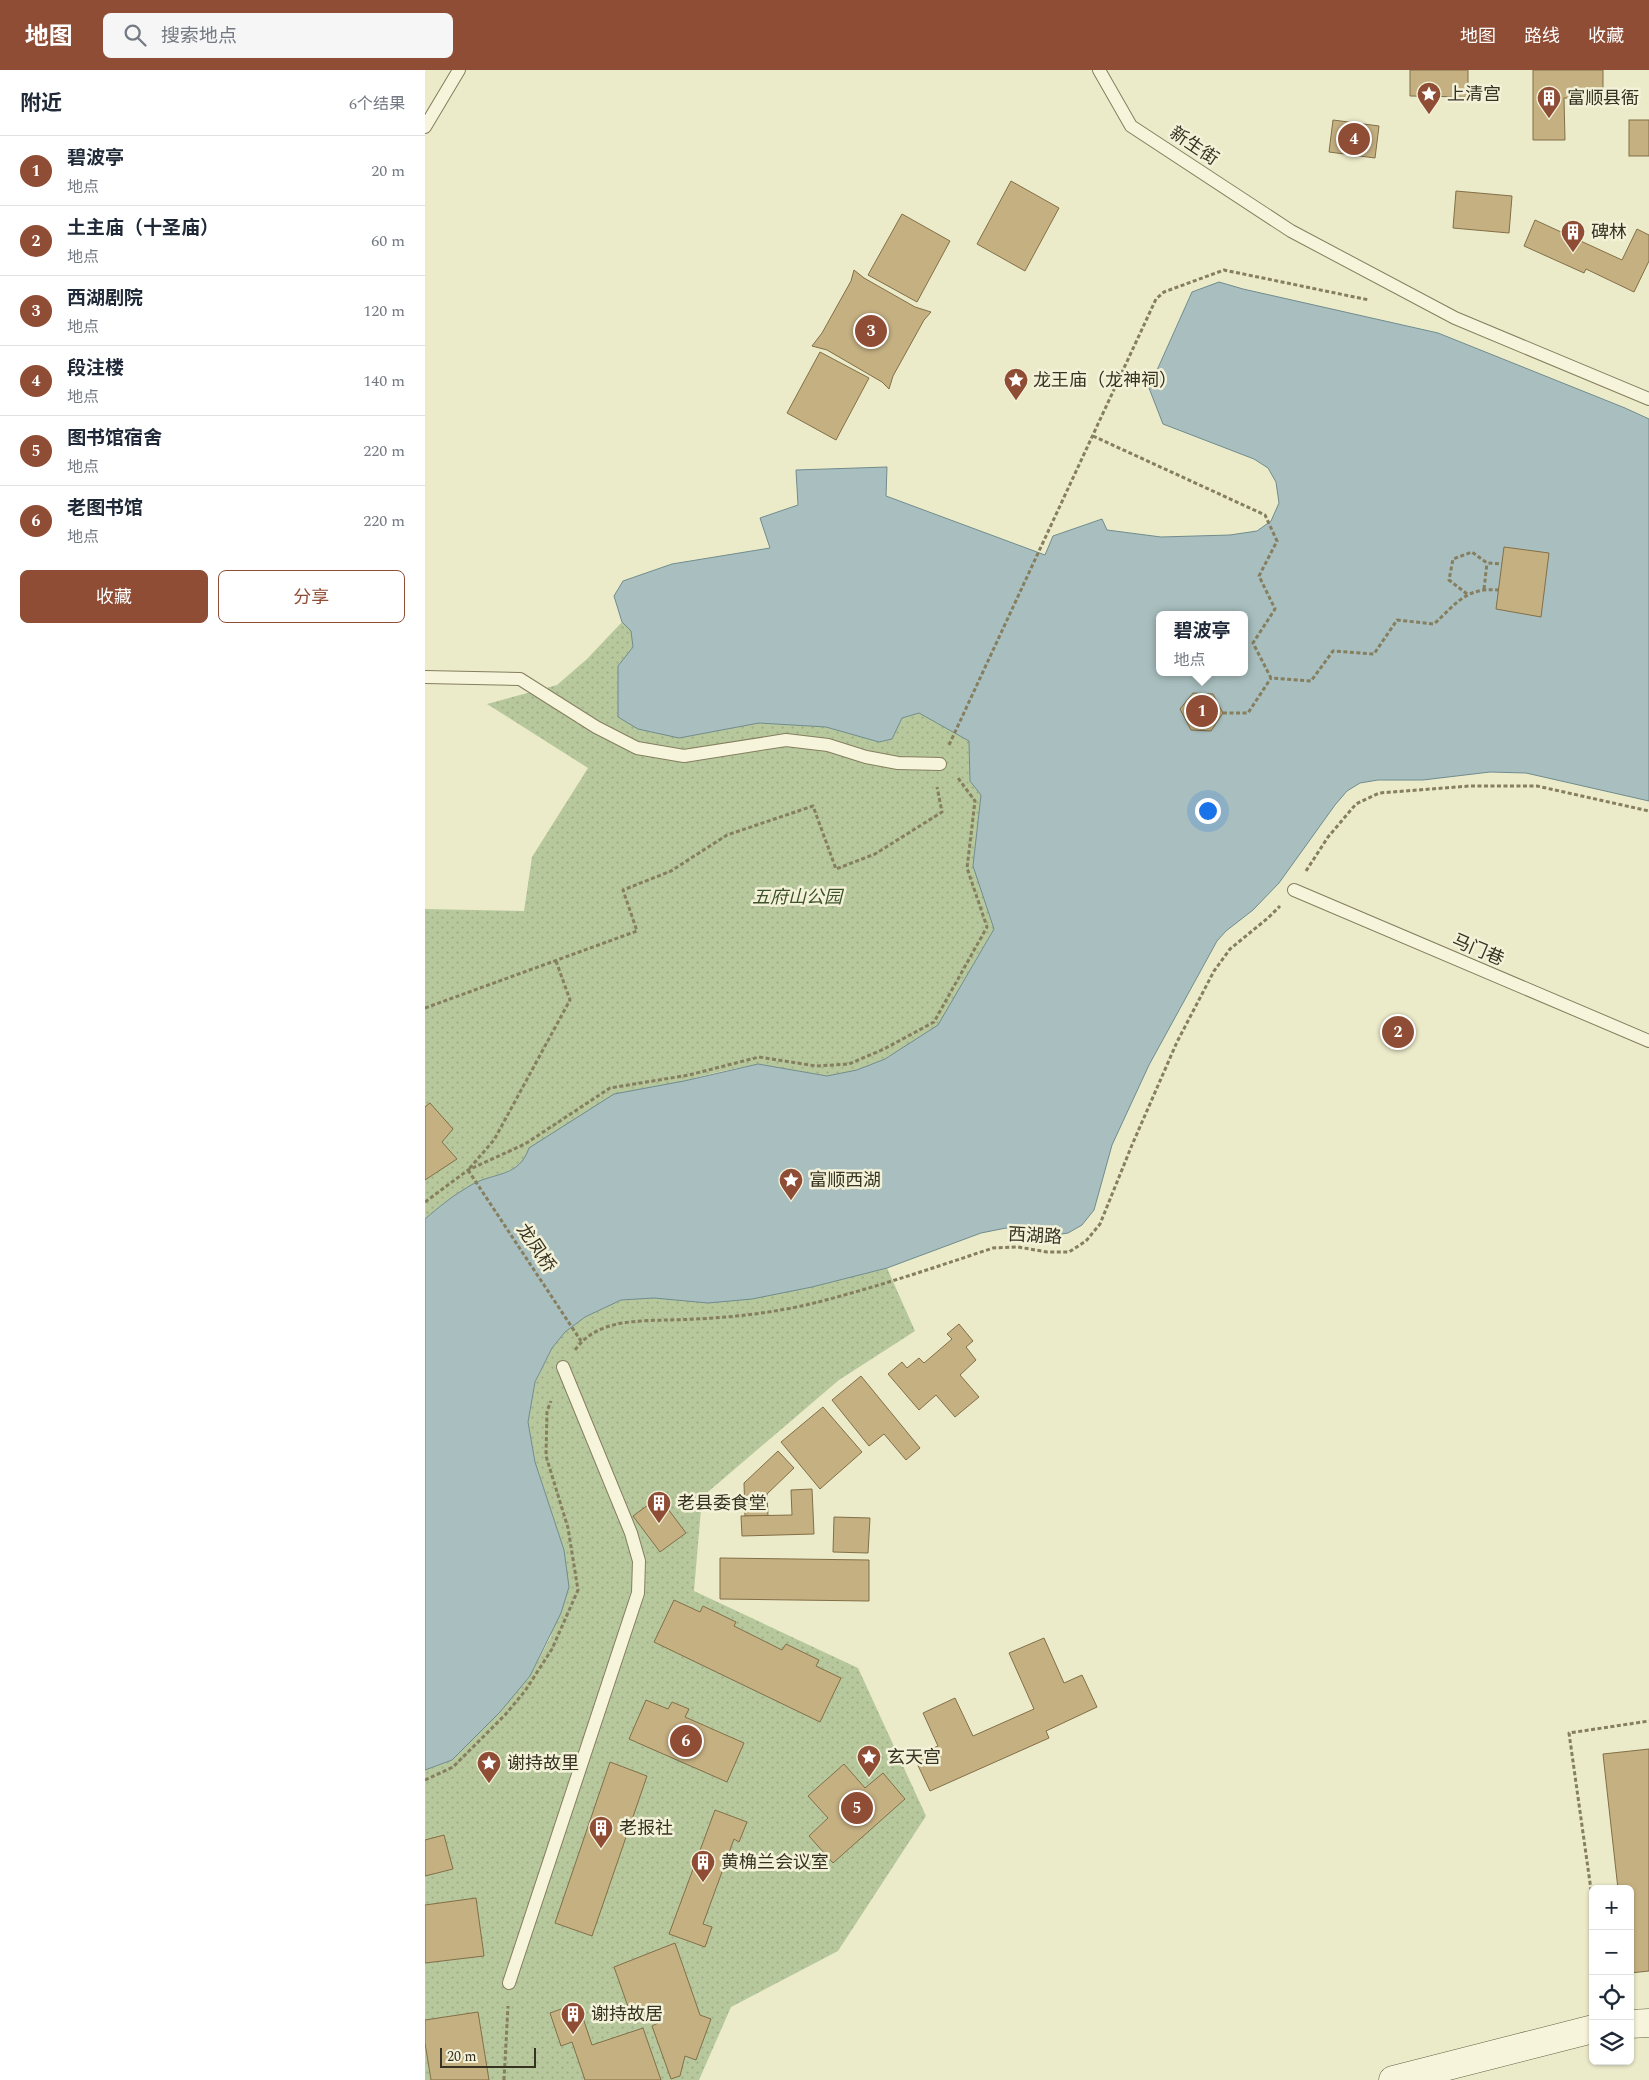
<!DOCTYPE html>
<html lang="zh">
<head>
<meta charset="utf-8">
<style>
  :root { --surface:#fff; --page:#f6f6f7; --text:#1f2937; --muted:#747a83; --line:#e0e1e3; --accent:#8f4d35 }
  body { margin:0; font-family:Spectral,"Noto Sans SC",serif; background:var(--page); color:var(--text) }
  .controls { position:absolute; right:15px; bottom:15px; display:grid; overflow:hidden; border-radius:8px; box-shadow:0 1px 4px #0004 }
  .controls button { width:45px; height:45px; display:grid; place-items:center; padding:0; border:0; border-bottom:1px solid var(--line); background:var(--surface); color:var(--text); font:25px sans-serif }
  .scale { position:absolute; left:15px; bottom:12px; width:96px; box-sizing:border-box; padding-left:5px; border:2px solid #373221; border-top:0; font-size:14px; line-height:18px; white-space:nowrap; color:#373221; -webkit-text-stroke:4px #f3f2d8; paint-order:stroke }
  .you { position:absolute; left:782px; top:740px; width:18px; height:18px; margin:-12px; border:4px solid #fff; border-radius:50%; background:#1a73e8; box-shadow:0 0 0 8px #1a73e833 }
  .badge { display:grid; place-items:center; width:32px; height:32px; border-radius:50%; background:var(--accent); color:#fff; font-size:16px; font-weight:700 }
  .pin { position:absolute; translate:-50% -50%; border:2px solid #fff; box-shadow:0 1px 5px #0006 }
  .popup { position:absolute; left:731px; top:541px; width:92px; height:65px; box-sizing:border-box; display:grid; place-content:center; border-radius:8px; background:var(--surface); filter:drop-shadow(0 1px 4px #0005); font-size:16px; white-space:nowrap; color:var(--muted) }
  .popup b { font-size:19px; color:var(--text) }
  .popup::after { content:''; position:absolute; left:50%; top:100%; margin-left:-10px; border:10px solid transparent; border-top-color:var(--surface) }
  .list { margin:0; padding:0; list-style:none }
  h2 { display:flex; justify-content:space-between; align-items:center; height:65px; margin:0; padding:0 20px; font-size:21px }
  h2 small { font-size:16px; font-weight:400; color:var(--muted) }
  .list li { display:grid; grid-template-columns:32px 1fr auto; gap:15px; align-items:center; box-sizing:border-box; height:70px; padding:0 20px; border-top:1px solid var(--line) }
  .list b { display:block; font-size:19px; white-space:nowrap }
  .list p { margin:0; font-size:16px; white-space:nowrap; color:var(--muted) }
  .list em { font-size:16px; font-style:normal; color:var(--muted) }
  .actions { display:flex; gap:10px; padding:15px 20px }
  .actions a { flex:1; padding:11px 0; border:1px solid var(--accent); border-radius:8px; text-align:center; font-size:18px; color:var(--accent) }
  .actions .main { background:var(--accent); color:#fff }
  .icon { flex:none; width:28px; height:28px; fill:none; stroke:currentColor; stroke-width:2; stroke-linecap:round; stroke-linejoin:round }
  .map { position:relative; flex:none; width:1224px; height:2010px; overflow:hidden }
  header { display:flex; align-items:center; gap:30px; box-sizing:border-box; height:70px; padding:0 25px; background:var(--accent); color:#fff }
  header strong { font-size:24px }
  nav { display:flex; gap:28px; margin-inline-start:auto; font-size:18px }
  .search { width:350px; height:45px; background:var(--page); display:flex; align-items:center; gap:12px; box-sizing:border-box; padding:0 18px; border-radius:8px; color:var(--muted); font-size:19px }
  main { display:flex }
  aside { flex:1; background:var(--surface) }
  .map>svg:first-child { display:block }
  .grass { fill:url(#grass-dots) }
  .water { fill:#a9bfbf; stroke:#708c8d; fill-rule:evenodd }
  .building { fill:#c5b082; stroke:#826f47 }
  .lines { fill:none; stroke-linecap:round; stroke-linejoin:round }
  .lane-casing { stroke:#857e5f; stroke-width:14 }
  .secondary-casing { stroke:#675f42; stroke-width:29 }
  .path { stroke:#857e5f; stroke-width:3; stroke-dasharray:4 2.5; stroke-linecap:butt }
  .lane { stroke:#f6f5db; stroke-width:12 }
  .secondary { stroke:#f6f5db; stroke-width:28 }
  .labels { text-anchor:middle; dominant-baseline:central; stroke-width:5; stroke-linejoin:round; paint-order:stroke }
  .poi-label { font-size:18px; fill:#373221; stroke:#f3f2d8; text-anchor:start }
  .street-label { font-size:18px; fill:#373221; stroke:#f3f2d8 }
  .park-label { font-size:18px; font-style:italic; fill:#3d522a; stroke:#f3f2d8 }
</style>
</head>
<body>
<header>
<strong>地图</strong>
<div class="search"><svg class="icon" aria-label="search" viewBox="0 0 24 24"><circle cx="10" cy="10" r="6"/><path d="M15 15l6 6"/></svg>搜索地点</div>
<nav><a>地图</a><a>路线</a><a>收藏</a></nav>
</header>
<main>
<aside>
<h2>附近<small>6个结果</small></h2>
<ul class="list">
<li><span class="badge">1</span><div><b>碧波亭</b><p>地点</p></div><em>20 m</em></li>
<li><span class="badge">2</span><div><b>土主庙（十圣庙）</b><p>地点</p></div><em>60 m</em></li>
<li><span class="badge">3</span><div><b>西湖剧院</b><p>地点</p></div><em>120 m</em></li>
<li><span class="badge">4</span><div><b>段注楼</b><p>地点</p></div><em>140 m</em></li>
<li><span class="badge">5</span><div><b>图书馆宿舍</b><p>地点</p></div><em>220 m</em></li>
<li><span class="badge">6</span><div><b>老图书馆</b><p>地点</p></div><em>220 m</em></li>
</ul>
<div class="actions"><a class="main">收藏</a><a>分享</a></div>
</aside>
<div class="map">
<svg width="1224" height="2010" viewBox="0 0 1224 2010">
  <defs>
    <pattern id="grass-dots" width="8" height="8" patternUnits="userSpaceOnUse" patternTransform="scale(1.25)"><rect width="8" height="8" fill="#b7c89d"/><path d="M2 2h.1M6 6h.1" fill="none" stroke="#9eac87" stroke-width="1.8" stroke-linecap="round"/></pattern>
  </defs>
  <rect width="100%" height="100%" fill="#ebeac9"/>
  <!-- grass -->
  <g class="grass">
    <path d="M197,552L206,561L208,577L193,596L254,668L334,653L402,657L454,672L467,669L477,648L494,643L544,671L545,711L556,725L548,796L569,859L513,955L460,989L432,1000L402,1006L333,994L289,1003L259,1011L105,1078C94,1106 71,1102 48,1114C30,1124 15,1136 0,1149V839L99,841L107,787L163,698L62,634L132,615L162,589Z"/>
    <path d="M462,1198L490,1261L414,1310L277,1427L269,1521L433,1598L501,1746L413,1881L306,1937L274,2010H0V1700L27,1690L75,1642L105,1606L126,1566L139,1480L110,1392L103,1352L110,1313L127,1278L140,1262L160,1247L196,1230L387,1217Z"/>
  </g>
  <!-- water -->
  <path class="water" d="M794,212L818,219L1013,263L1200,338L1224,349V731L1101,703L1065,702L998,710H953L935,713L922,721L910,735L854,813L828,840L801,861L792,871L724,995L687,1075L669,1140L657,1155L643,1163L625,1166L581,1158L556,1163L462,1198L387,1217L327,1229L283,1233L229,1228L196,1230L160,1247L140,1262L127,1278L110,1312L103,1352L110,1392L139,1480L144,1517L136,1543L105,1606L75,1642L27,1690L0,1700V1149C15,1136 30,1124 48,1114C71,1102 94,1107 104,1078L189,1024L259,1011L333,994L402,1006L432,1000L460,989L513,955L569,859L548,796L556,725L545,711L544,671L494,643L477,648L467,669L454,672L401,657L334,653L254,668L213,659L193,647V596L208,577L206,561L197,552L189,526L198,511L247,494L345,478L335,448L373,435L371,400L462,397L461,426L620,485L628,466L677,449L682,460L736,467L805,465L832,461L846,451L854,433L851,412L843,398L829,389L738,354L724,318L767,222ZM734,545H820V602H734Z"/>
  <!-- building -->
  <g class="building">
    <path d="M985,0H1043V27L985,26Z"/>
    <path d="M1108,0H1178V29L1139,28L1140,70H1108Z"/>
    <path d="M908,50L954,56L950,88L904,82Z"/>
    <rect x="1204" y="50" width="20" height="36"/>
    <path d="M586,111L634,138L600,201L552,174Z"/>
    <path d="M1031,121L1087,126L1084,163L1028,158Z"/>
    <path d="M477,144L525,171L492,232L443,205Z"/>
    <path d="M1110,150L1197,190L1212,159L1224,165V191L1209,222L1161,199L1159,203L1099,176Z"/>
    <path d="M429,200L439,208L490,237L506,242L499,250L468,306L464,319L457,312L402,280L387,276L397,263L426,211Z"/>
    <path d="M395,282L444,308L411,370L362,343Z"/>
    <path d="M1079,477L1124,483L1116,547L1071,539Z"/>
    <path d="M768,623L788,624L798,643L786,661L766,660L755,639Z"/>
    <path d="M5,1033L28,1059L17,1072L32,1089L0,1110V1037Z"/>
    <path d="M534,1254L548,1271L541,1277L551,1290L535,1305L554,1327L530,1347L511,1325L494,1340L463,1304L477,1292L482,1298L494,1288L499,1293L527,1269L522,1264Z"/>
    <path d="M436,1306L495,1378L481,1390L459,1364L444,1376L407,1330Z"/>
    <path d="M398,1337L437,1382L395,1419L356,1372Z"/>
    <path d="M353,1381L369,1398L342,1424L343,1446H320L319,1413Z"/>
    <path d="M387,1419L389,1464L317,1466L316,1446L367,1445L366,1420Z"/>
    <path d="M234,1427L261,1463L235,1482L208,1446Z"/>
    <path d="M409,1447L445,1448L443,1483L408,1482Z"/>
    <path d="M295,1488L444,1490V1531L295,1529Z"/>
    <path d="M249,1530L275,1542L278,1536L311,1552L309,1556L357,1580L361,1574L394,1590L391,1596L416,1608L395,1652L229,1572Z"/>
    <path d="M619,1568L639,1613L657,1605L672,1637L621,1661L624,1668L505,1721L489,1687L513,1676L498,1643L530,1628L548,1666L609,1639L584,1583Z"/>
    <path d="M221,1630L243,1639L247,1632L264,1639L260,1647L319,1673L302,1712L204,1669Z"/>
    <path d="M1224,1679V1901L1205,1903V1819H1193L1178,1684Z"/>
    <path d="M185,1692L222,1706L167,1866L130,1853Z"/>
    <path d="M419,1694L440,1718L458,1703L480,1729L408,1793L384,1766L403,1748L383,1726Z"/>
    <path d="M290,1740L322,1752L314,1772L309,1769L278,1854L287,1857L280,1877L244,1864Z"/>
    <path d="M19,1765L28,1799L0,1806V1770Z"/>
    <path d="M51,1828L59,1886L0,1893V1835Z"/>
    <path d="M250,1873L275,1945L286,1949L271,1990L260,1986L255,2006L246,2009L227,1956L233,1953L229,1940L207,1948L189,1897Z"/>
    <path d="M153,1933L167,1975L218,1958L236,2010H160L147,1972L136,1976L125,1943Z"/>
    <path d="M53,1942L64,2010H6L0,1973V1950Z"/>
  </g>
  <g class="lines">
    <defs>
      <g id="lane">
        <path d="M674,0L706,56L866,161L1030,248L1224,329"/>
        <path d="M0,57L34,0"/>
        <path d="M0,607L95,609L171,657L212,678L259,686L361,670L403,675L441,687L473,693L515,694"/>
        <path d="M869,820L1224,971"/>
        <path d="M84,1913L213,1523L214,1491L206,1463L138,1297"/>
      </g>
      <g id="secondary">
        <path d="M1205,1954L1224,1953"/>
        <path d="M968,2010L1168,1959"/>
      </g>
    </defs>
    <!-- lane casing -->
    <use href="#lane" class="lane-casing"/>
    <!-- secondary casing -->
    <use href="#secondary" class="secondary-casing"/>
    <!-- path -->
    <g class="path">
      <path d="M668,366L840,445L852,471L834,506L850,539L828,573L846,608L886,611L908,581L949,584L972,550L1009,554C1031,534 1041,517 1073,520"/>
      <path d="M1059,519L1062,493"/>
      <path d="M1042,524L1024,510L1028,489L1047,482L1062,493L1077,494"/>
      <path d="M798,643H823L846,608"/>
      <path d="M524,675L731,229L739,222L799,200L944,230"/>
      <path d="M881,801L903,767L931,734L954,723L1045,716H1112L1224,741"/>
      <path d="M131,891L145,930L69,1070L43,1100L156,1271"/>
      <path d="M0,938L212,861L198,820L246,801L302,765L388,736L411,799L450,784L517,742L512,717"/>
      <path d="M0,1132L43,1100L100,1074L185,1018L264,1005L334,987L391,996L424,994L459,979L509,952L562,857L542,798L550,731L533,708"/>
      <path d="M150,1280C171,1250 210,1251 243,1250C294,1249 348,1244 397,1231C455,1216 511,1197 568,1178L593,1177L622,1182H644L661,1171L675,1154L707,1075L752,972L789,901L805,879L843,848L855,836"/>
      <path d="M0,1710L28,1697L80,1645L100,1621L127,1579L153,1520L143,1458L121,1386L122,1341L126,1331"/>
      <path d="M1168,1834L1144,1663L1224,1651"/>
      <path d="M79,2010L83,1936"/>
    </g>
    <!-- lane -->
    <use href="#lane" class="lane"/>
    <!-- secondary -->
    <use href="#secondary" class="secondary"/>
  </g>
  <!-- icons -->
  <defs>
    <symbol id="sight-pin" viewBox="-11 -11 22 30"><path d="M0 17L-7.5 6A9.5 9.5 0 1 1 7.5 6Z" fill="#8f4d35" stroke="#f3f2d8"/><path d="M0-6L1.8-2.2L6-1.7L2.9 1.2L3.7 5.4L0 3.3L-3.7 5.4L-2.9 1.2L-6-1.7L-1.8-2.2Z" fill="#fff"/></symbol>
    <symbol id="building-pin" viewBox="-11 -11 22 30"><path d="M0 17L-7.5 6A9.5 9.5 0 1 1 7.5 6Z" fill="#8f4d35" stroke="#f3f2d8"/><path d="M-4-6H4V6H1V3H-1V6H-4ZM-2.5-4.3h1.7v1.8h-1.7ZM.8-4.3h1.7v1.8H.8ZM-2.5-1h1.7V.8h-1.7ZM.8-1h1.7V.8H.8Z" fill="#fff"/></symbol>
  </defs>
  <g fill-rule="evenodd">
    <use href="#sight-pin" x="990" y="10" width="28" height="38"/>
    <use href="#building-pin" x="1110" y="14" width="28" height="38"/>
    <use href="#building-pin" x="1134" y="148" width="28" height="38"/>
    <use href="#sight-pin" x="577" y="296" width="28" height="38"/>
    <use href="#sight-pin" x="352" y="1096" width="28" height="38"/>
    <use href="#building-pin" x="220" y="1419" width="28" height="38"/>
    <use href="#sight-pin" x="430" y="1673" width="28" height="38"/>
    <use href="#sight-pin" x="50" y="1679" width="28" height="38"/>
    <use href="#building-pin" x="162" y="1744" width="28" height="38"/>
    <use href="#building-pin" x="264" y="1778" width="28" height="38"/>
    <use href="#building-pin" x="134" y="1930" width="28" height="38"/>
  </g>
  <g class="labels">
    <!-- poi labels -->
    <g class="poi-label">
      <text x="1022" y="24">上清宫</text>
      <text x="1142" y="28">富顺县衙</text>
      <text x="1166" y="162">碑林</text>
      <text x="608" y="310">龙王庙（龙神祠）</text>
      <text x="384" y="1110">富顺西湖</text>
      <text x="252" y="1433">老县委食堂</text>
      <text x="462" y="1687">玄天宫</text>
      <text x="82" y="1693">谢持故里</text>
      <text x="194" y="1758">老报社</text>
      <text x="296" y="1792">黄桷兰会议室</text>
      <text x="166" y="1944">谢持故居</text>
    </g>
    <!-- street labels -->
    <g class="street-label">
      <text transform="translate(769 76) rotate(34)">新生街</text>
      <text transform="translate(1053 880) rotate(23)">马门巷</text>
      <text transform="translate(610 1166) rotate(3)">西湖路</text>
      <text transform="translate(111 1178) rotate(56)">龙凤桥</text>
    </g>
    <!-- park labels -->
    <g class="park-label">
      <text x="372" y="827">五府山公园</text>
    </g>
  </g>
</svg>
<div class="controls">
<button>+</button>
<button>−</button>
<button><svg class="icon" aria-label="locate" viewBox="0 0 24 24"><circle cx="12" cy="12" r="6"/><path d="M12 2v4M12 18v4M2 12h4M18 12h4"/></svg></button>
<button><svg class="icon" aria-label="layers" viewBox="0 0 24 24"><path d="M12 4l9 5-9 5-9-5zM3 14l9 5 9-5"/></svg></button>
</div>
<div class="scale">20 m</div>
<div class="you"></div>
<div class="pin badge" style="left:777px;top:641px">1</div>
<div class="popup"><b>碧波亭</b>地点</div>
<div class="pin badge" style="left:973px;top:962px">2</div>
<div class="pin badge" style="left:446px;top:261px">3</div>
<div class="pin badge" style="left:929px;top:69px">4</div>
<div class="pin badge" style="left:432px;top:1738px">5</div>
<div class="pin badge" style="left:261px;top:1671px">6</div>
</div>
</main>
</body>
</html>
